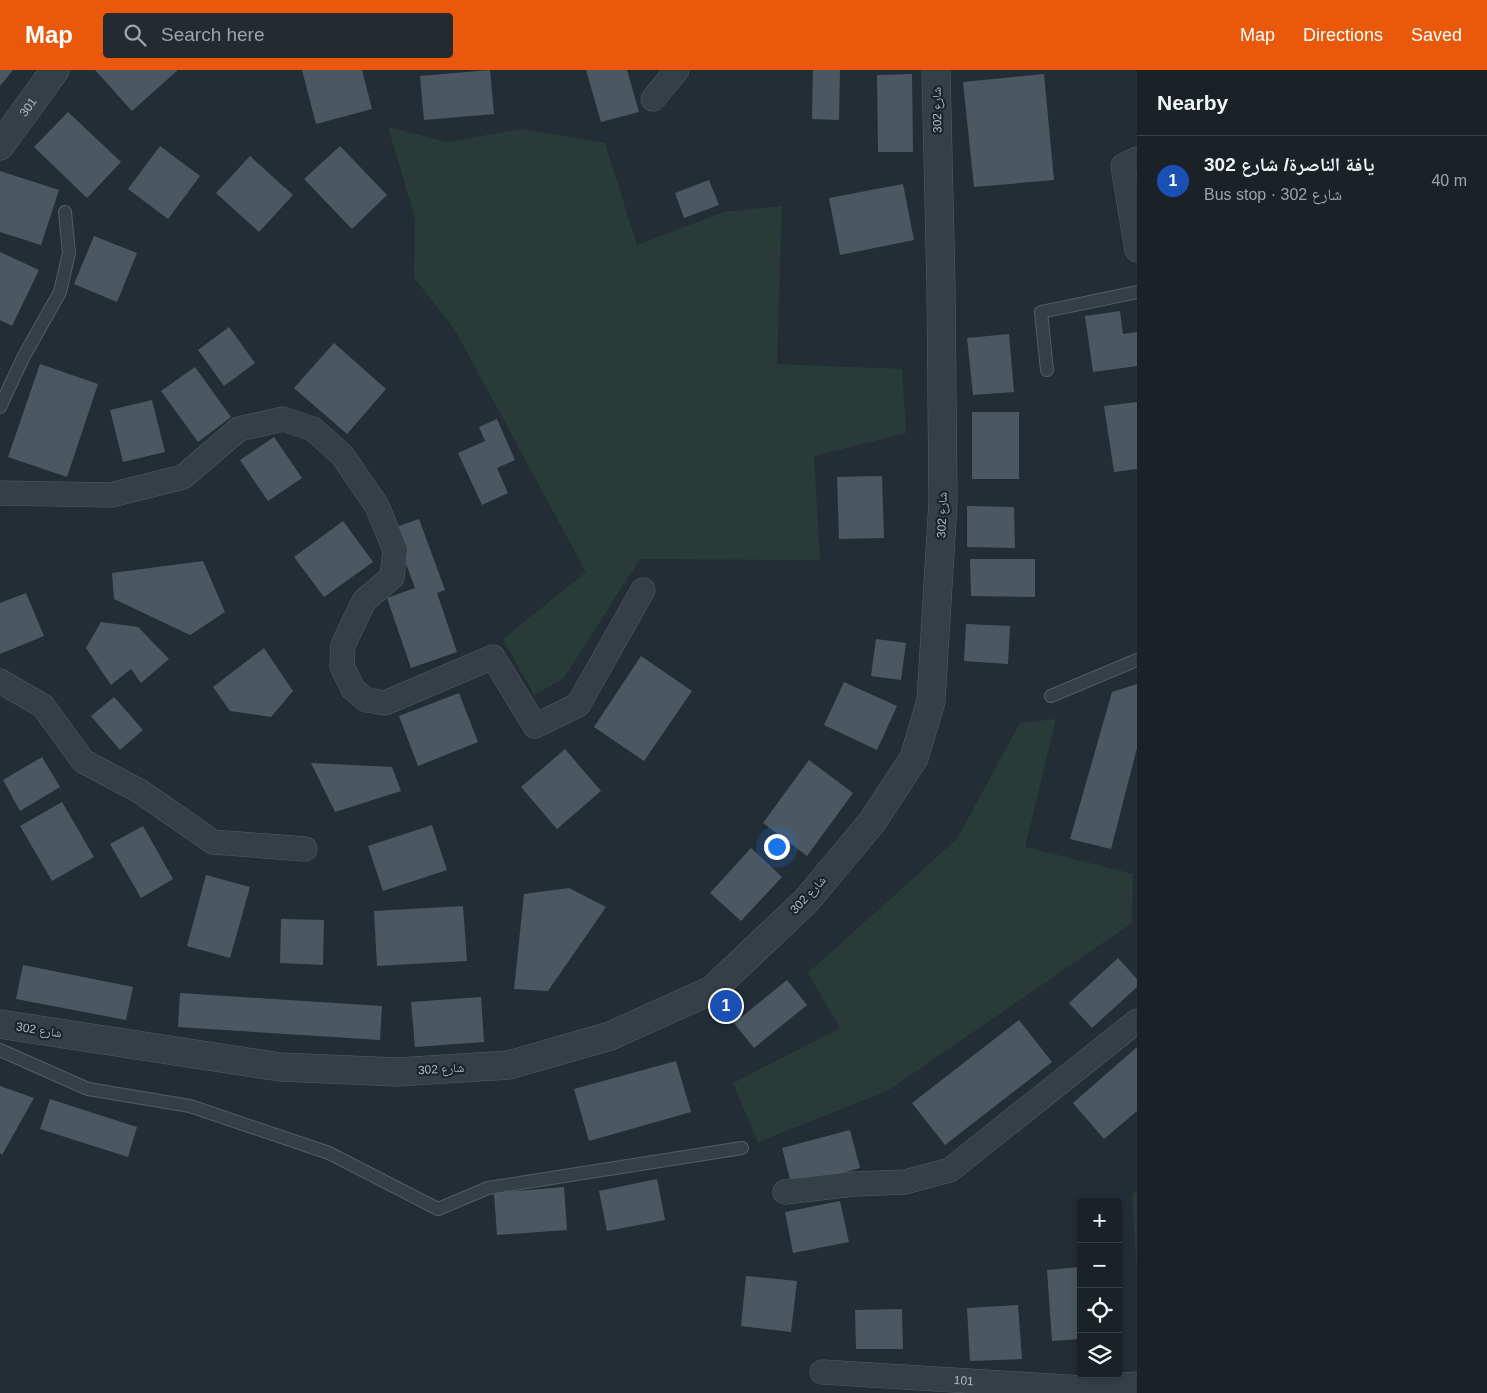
<!DOCTYPE html>
<html lang="en">
<head>
<meta charset="utf-8">
<style>
  :root { --surface:#1a2228; --page:#232a30; --text:#f1f3f6; --muted:#9fa4a8; --line:#383f45; --accent:#ea580c }
  body { margin:0; font-family:Arial,"Noto Naskh Arabic",sans-serif; background:var(--page); color:var(--text) }
  .controls { position:absolute; right:15px; bottom:15px; display:grid; overflow:hidden; border-radius:5px; box-shadow:0 2px 8px #0003 }
  .controls button { width:45px; height:45px; display:grid; place-items:center; padding:0; border:0; border-bottom:1px solid var(--line); background:var(--surface); color:var(--text); font:25px sans-serif }
  .you { position:absolute; left:776px; top:776px; width:18px; height:18px; margin:-12px; border:4px solid #fff; border-radius:50%; background:#1a73e8; box-shadow:0 0 0 8px #1a73e833 }
  .badge { display:grid; place-items:center; width:32px; height:32px; border-radius:50%; background:var(--accent); color:#fff; font-size:16px; font-weight:700 }
  .pin { position:absolute; translate:-50% -50%; border:2px solid #fff; box-shadow:0 1px 5px #0006 }
  .list { margin:0; padding:0; list-style:none }
  h2 { display:flex; justify-content:space-between; align-items:center; height:65px; margin:0; padding:0 20px; font-size:21px }
  h2 small { font-size:16px; font-weight:400; color:var(--muted) }
  .list li { display:grid; grid-template-columns:32px 1fr auto; gap:15px; align-items:center; box-sizing:border-box; height:90px; padding:0 20px; border-top:1px solid var(--line) }
  .list b { display:block; font-size:19px; white-space:nowrap }
  .list p { margin:0; font-size:16px; white-space:nowrap; color:var(--muted) }
  .list em { font-size:16px; font-style:normal; color:var(--muted) }
  .icon { flex:none; width:28px; height:28px; fill:none; stroke:currentColor; stroke-width:2; stroke-linecap:round; stroke-linejoin:round }
  .map { position:relative; flex:none; width:1137px; height:1323px; overflow:hidden }
  header { display:flex; align-items:center; gap:30px; box-sizing:border-box; height:70px; padding:0 25px; background:var(--accent); color:#fff }
  header strong { font-size:24px }
  nav { display:flex; gap:28px; margin-inline-start:auto; font-size:18px }
  .search { width:350px; height:45px; background:var(--page); display:flex; align-items:center; gap:12px; box-sizing:border-box; padding:0 18px; border-radius:5px; color:var(--muted); font-size:19px }
  main { display:flex }
  aside { flex:1; background:var(--surface) }
  .map>svg:first-child { display:block }
  .green { fill:#283b39 }
  .building { fill:#4c5861 }
  .lines { fill:none; stroke-linecap:round; stroke-linejoin:round }
  .service-casing { stroke:#545d64; stroke-width:14 }
  .minor-casing { stroke:#545d64; stroke-width:25 }
  .tertiary-casing { stroke:#545d64; stroke-width:29 }
  .service { stroke:#363f47; stroke-width:12 }
  .minor { stroke:#363f47; stroke-width:24 }
  .tertiary { stroke:#363f47; stroke-width:28 }
  .labels { text-anchor:middle; dominant-baseline:central; stroke-width:4.5; stroke-linejoin:round; paint-order:stroke }
  .street-label { font-size:12px; fill:#b1bac3; stroke:#1c242b }
</style>
</head>
<body>
<header>
<strong>Map</strong>
<div class="search"><svg class="icon" aria-label="search" viewBox="0 0 24 24"><circle cx="10" cy="10" r="6"/><path d="M15 15l6 6"/></svg>Search here</div>
<nav><a>Map</a><a>Directions</a><a>Saved</a></nav>
</header>
<main>
<div class="map">
<svg width="1137" height="1323" viewBox="0 0 1137 1323">
  <rect width="100%" height="100%" fill="#232d36"/>
  <!-- green -->
  <g class="green">
    <path d="M388,57L447,72L522,59L605,73L637,175L724,142L782,136L777,294L902,299L906,363L814,386L820,490L640,489L564,608L534,625L503,569L586,502L455,260L414,208L415,148Z"/>
    <path d="M1056,649L1025,777L1133,804L1132,853L887,1021L758,1072L733,1013L840,958L808,903L957,769L1020,653Z"/>
    <path d="M1137,1120V1205L1132,1125Z"/>
  </g>
  <!-- building -->
  <g class="building">
    <path d="M0,0H13L0,16Z"/>
    <path d="M95,0H178L132,41Z"/>
    <path d="M302,0H362L372,39L316,54Z"/>
    <path d="M490,0L494,44L424,50L420,6Z"/>
    <path d="M586,0H627L639,42L601,52Z"/>
    <path d="M813,0H840L839,50L812,49Z"/>
    <path d="M912,4L913,82H878L877,5Z"/>
    <path d="M1044,4L1054,110L974,117L963,12Z"/>
    <path d="M68,42L121,92L87,128L34,77Z"/>
    <path d="M160,76L200,106L168,149L128,119Z"/>
    <path d="M340,76L387,125L352,159L304,109Z"/>
    <path d="M250,86L293,125L259,162L216,123Z"/>
    <path d="M0,101L59,120L41,175L0,162Z"/>
    <path d="M709,110L719,135L684,148L675,123Z"/>
    <path d="M903,114L914,170L840,185L829,128Z"/>
    <path d="M94,166L137,183L117,232L74,214Z"/>
    <path d="M0,182L39,200L12,256L0,250Z"/>
    <path d="M1120,241L1123,264L1137,262V296L1093,302L1085,246Z"/>
    <path d="M229,257L255,293L224,316L198,280Z"/>
    <path d="M1009,264L1014,322L973,325L967,268Z"/>
    <path d="M334,273L386,319L347,364L294,318Z"/>
    <path d="M40,294L98,314L67,407L8,387Z"/>
    <path d="M195,297L231,347L198,372L161,321Z"/>
    <path d="M152,330L165,382L123,392L110,340Z"/>
    <path d="M1137,332V399L1114,402L1104,336Z"/>
    <rect x="972" y="342" width="47" height="67"/>
    <path d="M497,349L515,390L497,398L508,423L482,435L458,383L485,371L479,357Z"/>
    <path d="M274,367L302,408L268,431L240,390Z"/>
    <path d="M882,406L884,468L839,469L837,407Z"/>
    <path d="M967,436L1014,437L1015,478L967,477Z"/>
    <path d="M419,449L445,520L437,523L457,582L411,598L387,528L415,518L393,458Z"/>
    <path d="M343,451L373,492L324,527L294,487Z"/>
    <path d="M970,489H1035V527L971,526Z"/>
    <path d="M203,491L225,542L190,565L114,529L112,503Z"/>
    <path d="M26,523L44,566L0,584V533Z"/>
    <path d="M101,552L138,557L169,589L141,613L131,599L111,615L86,578Z"/>
    <path d="M966,554L1010,556L1008,594L964,591Z"/>
    <path d="M876,569L906,573L901,610L871,606Z"/>
    <path d="M264,578L293,621L271,647L230,641L213,617Z"/>
    <path d="M641,586L692,621L644,691L594,657Z"/>
    <path d="M844,612L897,636L877,680L824,655Z"/>
    <path d="M1137,614V678L1111,779L1070,769L1112,622Z"/>
    <path d="M459,623L478,672L418,696L399,646Z"/>
    <path d="M114,627L143,660L120,680L91,646Z"/>
    <path d="M565,679L601,721L557,759L521,717Z"/>
    <path d="M42,687L60,717L20,741L3,710Z"/>
    <path d="M809,690L853,723L807,786L763,753Z"/>
    <path d="M311,693L392,697L401,721L335,742Z"/>
    <path d="M62,732L94,787L52,811L20,756Z"/>
    <path d="M432,755L447,800L383,821L368,776Z"/>
    <path d="M143,756L173,809L141,828L110,774Z"/>
    <path d="M751,778L782,807L741,851L710,823Z"/>
    <path d="M206,805L250,817L230,888L187,876Z"/>
    <path d="M569,818L606,837L548,921L514,919L524,824Z"/>
    <path d="M463,836L467,891L377,896L374,841Z"/>
    <path d="M281,849L324,850L323,895L280,893Z"/>
    <path d="M1118,888L1137,909V917L1092,958L1069,933Z"/>
    <path d="M23,895L133,917L126,950L16,929Z"/>
    <path d="M787,910L807,935L754,978L734,953Z"/>
    <path d="M180,923L382,936L380,970L178,957Z"/>
    <path d="M481,927L484,972L415,977L411,932Z"/>
    <path d="M1019,950L1052,992L945,1075L912,1033Z"/>
    <path d="M1137,977V1041L1104,1069L1073,1033Z"/>
    <path d="M676,991L691,1042L589,1071L574,1019Z"/>
    <path d="M0,1016L34,1028L2,1085L0,1083Z"/>
    <path d="M50,1029L137,1057L128,1087L40,1059Z"/>
    <path d="M850,1060L860,1098L792,1117L782,1078Z"/>
    <path d="M657,1109L665,1150L607,1161L599,1121Z"/>
    <path d="M564,1117L567,1160L497,1165L494,1123Z"/>
    <path d="M840,1131L849,1172L793,1183L785,1142Z"/>
    <path d="M1081,1197V1269L1052,1271L1047,1200Z"/>
    <path d="M746,1206L797,1211L791,1262L741,1256Z"/>
    <path d="M1018,1235L1022,1289L970,1291L967,1238Z"/>
    <path d="M902,1239L903,1279H856L855,1240Z"/>
  </g>
  <g class="lines">
    <defs>
      <g id="service">
        <path d="M1047,300L1041,242L1137,222"/>
        <path d="M0,337L24,286L60,222L69,183L65,142"/>
        <path d="M1051,626L1137,590"/>
        <path d="M0,980L88,1019L190,1036L329,1083L438,1139L488,1118L742,1078"/>
      </g>
      <g id="minor">
        <path d="M653,29L677,0"/>
        <path d="M1137,89L1123,96L1137,180"/>
        <path d="M0,423L111,425L183,407L239,359L283,349L313,359L342,385L377,436L395,480L392,507L364,531L343,575L342,596L353,619L366,630L385,633L493,587L535,656L578,635L643,520"/>
        <path d="M0,611L43,636L83,691L141,722L213,772L305,779"/>
        <path d="M785,1122L854,1114L905,1112L950,1100L1137,951"/>
        <path id="s1" d="M822,1302L1083,1318L1137,1314"/>
      </g>
      <g id="tertiary">
        <path id="s2" d="M0,76L55,0"/>
        <path d="M0,954L280,997L397,1002L509,995L610,966L712,920L806,831L872,752L914,688L931,631L943,432L941,217L936,0"/>
      </g>
    </defs>
    <!-- service casing -->
    <use href="#service" class="service-casing"/>
    <!-- minor casing -->
    <use href="#minor" class="minor-casing"/>
    <!-- tertiary casing -->
    <use href="#tertiary" class="tertiary-casing"/>
    <!-- service -->
    <use href="#service" class="service"/>
    <!-- minor -->
    <use href="#minor" class="minor"/>
    <!-- tertiary -->
    <use href="#tertiary" class="tertiary"/>
  </g>
  <g class="labels">
    <!-- street labels -->
    <g class="street-label">
      <text stroke="none"><textPath href="#s2" startOffset="48">301</textPath></text>
      <text transform="translate(937 40) rotate(-91)">شارع 302</text>
      <text transform="translate(942 445) rotate(-88)">شارع 302</text>
      <text transform="translate(808 825) rotate(-47)">شارع 302</text>
      <text transform="translate(39 960) rotate(9)">شارع 302</text>
      <text transform="translate(441 999) rotate(-3)">شارع 302</text>
      <text stroke="none"><textPath href="#s1" startOffset="142">101</textPath></text>
    </g>
  </g>
</svg>
<div class="controls">
<button>+</button>
<button>−</button>
<button><svg class="icon" aria-label="locate" viewBox="0 0 24 24"><circle cx="12" cy="12" r="6"/><path d="M12 2v4M12 18v4M2 12h4M18 12h4"/></svg></button>
<button><svg class="icon" aria-label="layers" viewBox="0 0 24 24"><path d="M12 4l9 5-9 5-9-5zM3 14l9 5 9-5"/></svg></button>
</div>
<div class="you"></div>
<div class="pin badge" style="left:726px;top:936px;background:#1a4fb4">1</div>
</div>
<aside>
<h2>Nearby<small></small></h2>
<ul class="list">
<li><span class="badge" style="background:#1a4fb4">1</span><div><b>يافة الناصرة/ شارع 302</b><p>Bus stop · شارع 302</p></div><em>40 m</em></li>
</ul>
</aside>
</main>
</body>
</html>
